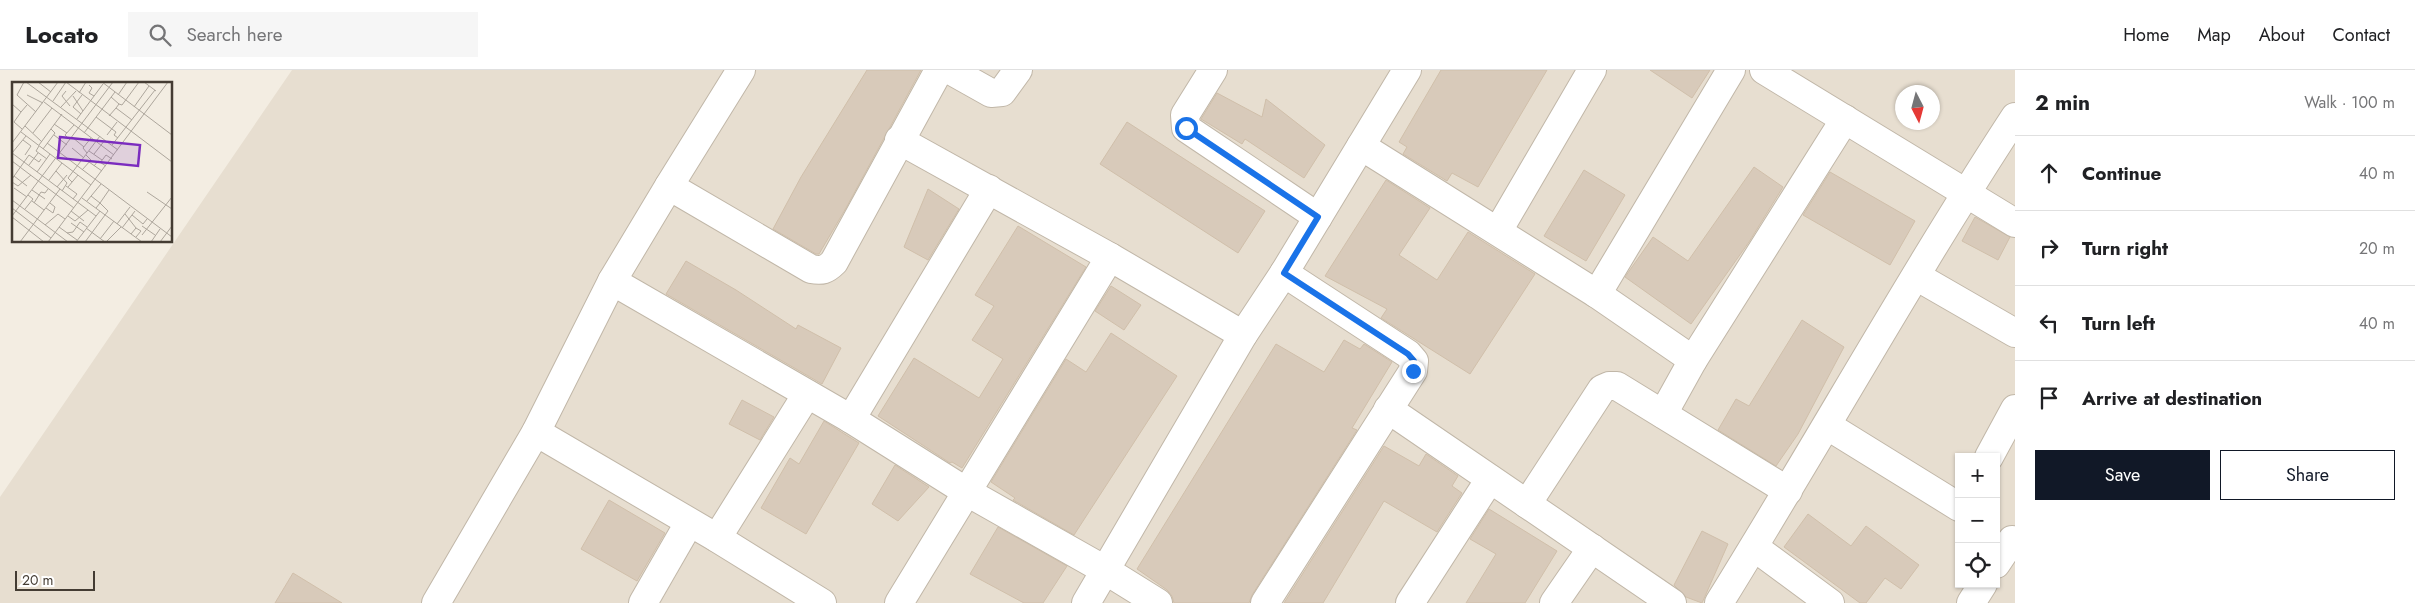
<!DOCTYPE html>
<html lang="en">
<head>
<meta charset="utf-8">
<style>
  :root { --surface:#fff; --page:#f6f6f6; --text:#202124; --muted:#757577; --line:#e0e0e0; --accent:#111827 }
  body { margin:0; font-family:Jost,sans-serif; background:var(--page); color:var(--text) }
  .controls { position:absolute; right:15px; bottom:15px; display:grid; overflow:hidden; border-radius:0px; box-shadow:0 1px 4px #0004 }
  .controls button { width:45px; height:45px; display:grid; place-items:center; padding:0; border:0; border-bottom:1px solid var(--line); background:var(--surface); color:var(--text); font:25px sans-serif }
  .compass { position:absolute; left:1895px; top:15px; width:45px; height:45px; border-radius:50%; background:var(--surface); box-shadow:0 1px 4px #0004; rotate:174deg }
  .scale { position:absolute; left:15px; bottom:12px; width:80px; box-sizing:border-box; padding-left:5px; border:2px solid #443c33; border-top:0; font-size:14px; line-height:18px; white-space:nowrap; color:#443c33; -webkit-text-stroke:4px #fff; paint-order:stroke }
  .stop { position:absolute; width:15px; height:15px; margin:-11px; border:4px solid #1a73e8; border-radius:50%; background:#fff }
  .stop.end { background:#1a73e8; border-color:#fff; box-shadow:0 1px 5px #0008 }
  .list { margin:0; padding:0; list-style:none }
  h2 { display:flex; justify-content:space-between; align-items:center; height:65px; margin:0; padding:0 20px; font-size:21px }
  h2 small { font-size:16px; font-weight:400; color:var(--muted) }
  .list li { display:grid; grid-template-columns:32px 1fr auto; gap:15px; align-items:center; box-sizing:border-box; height:75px; padding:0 20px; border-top:1px solid var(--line) }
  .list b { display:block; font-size:19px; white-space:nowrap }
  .list em { font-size:16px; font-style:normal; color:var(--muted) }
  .actions { display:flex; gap:10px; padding:15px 20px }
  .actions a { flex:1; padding:11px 0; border:1px solid var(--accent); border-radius:0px; text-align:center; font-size:18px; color:var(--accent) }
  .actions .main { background:var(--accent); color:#fff }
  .icon { flex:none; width:28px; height:28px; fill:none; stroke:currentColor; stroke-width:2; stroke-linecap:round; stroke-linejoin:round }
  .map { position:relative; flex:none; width:2015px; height:533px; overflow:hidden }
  header { display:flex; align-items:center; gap:30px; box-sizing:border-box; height:70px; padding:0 25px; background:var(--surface); border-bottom:1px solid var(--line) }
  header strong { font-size:24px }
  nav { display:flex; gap:28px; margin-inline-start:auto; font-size:18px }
  .search { width:350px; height:45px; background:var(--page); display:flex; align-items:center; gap:12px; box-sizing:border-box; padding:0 18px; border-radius:0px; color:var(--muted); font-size:19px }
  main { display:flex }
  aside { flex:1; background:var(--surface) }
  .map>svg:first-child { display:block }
  .residential { fill:#e7ded0; fill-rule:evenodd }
  .building { fill:#d8caba; stroke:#d0bfaa }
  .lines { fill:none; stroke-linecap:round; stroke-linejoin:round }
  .minor-casing { stroke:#c1b7a8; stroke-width:30 }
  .minor { stroke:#fff; stroke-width:28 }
  .route { stroke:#1a73e8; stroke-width:6 }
  .inset-road { fill:none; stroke:#ada69c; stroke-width:1 }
  .view { fill:#7b2cbf; fill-opacity:0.15; stroke:#7b2cbf; stroke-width:2.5 }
  .inset-edge { fill:none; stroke:#443c33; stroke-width:2.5 }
</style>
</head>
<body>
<header>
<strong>Locato</strong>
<div class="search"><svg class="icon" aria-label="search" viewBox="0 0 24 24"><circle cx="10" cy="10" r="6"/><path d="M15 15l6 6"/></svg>Search here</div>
<nav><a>Home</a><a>Map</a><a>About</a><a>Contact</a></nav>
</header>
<main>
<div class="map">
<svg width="2015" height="533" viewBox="0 0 2015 533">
  <rect width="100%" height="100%" fill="#f3ede2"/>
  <!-- residential -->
  <path class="residential" d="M292,0H2015V533H0V427ZM1902,22H1932V52H1902ZM1959,387H1996V514H1959Z"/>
  <!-- building -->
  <g class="building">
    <path d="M867,0H921L846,138L819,184H816L773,159L801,107Z"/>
    <path d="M1441,0H1547L1478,117L1452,103L1447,111L1403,84L1407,77L1399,72Z"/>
    <path d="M1650,0H1710L1692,28Z"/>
    <path d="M1217,23L1262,47L1266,29L1325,75L1304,108L1245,69L1242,74L1201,49Z"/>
    <path d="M1127,52L1265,141L1238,183L1100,94Z"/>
    <path d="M1754,97L1783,117L1749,172L1691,254L1625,207L1653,167L1688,191Z"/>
    <path d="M1584,100L1625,125L1586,191L1544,166Z"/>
    <path d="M1830,102L1915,151L1890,195L1803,145Z"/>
    <path d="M1386,110L1430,138L1399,185L1437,210L1468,162L1535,204L1470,304L1381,248L1387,239L1325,206Z"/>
    <path d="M928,119L959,139L928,190L904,177Z"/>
    <path d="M1975,147L2010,167L1998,190L1962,171Z"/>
    <path d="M1018,156L1086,197L962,398L952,392L950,393L878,346L914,288L979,328L1003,289L972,270L994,236L975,225Z"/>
    <path d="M686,191L736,220L796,259L798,255L841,278L822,314L666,224Z"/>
    <path d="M1111,216L1141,235L1124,260L1095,241Z"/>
    <path d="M1802,250L1844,277L1798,364L1776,396L1718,360L1736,329L1749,336Z"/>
    <path d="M1111,263L1177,306L1074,465L1013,430L1015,428L991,412L1066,289L1086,302Z"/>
    <path d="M1344,270L1360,279L1364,274L1392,292L1352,358L1357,360L1252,525L1249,533H1174L1172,526L1167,520L1137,499L1276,274L1324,302Z"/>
    <path d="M742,330L774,347L760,370L729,354Z"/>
    <path d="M824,351L859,373L806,464L761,438L790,388L799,394Z"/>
    <path d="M1384,376L1419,396L1426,384L1458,406L1452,416L1462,423L1437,462L1384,431L1323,533H1284Z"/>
    <path d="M895,395L929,417L898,451L872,434Z"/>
    <path d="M609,430L665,463L637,511L581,479Z"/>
    <path d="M1489,439L1557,481L1525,533H1466L1496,484L1470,469Z"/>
    <path d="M1808,444L1851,476L1866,456L1919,495L1901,519L1885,508L1866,533H1860L1784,477Z"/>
    <path d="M998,457L1067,496L1043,533H1024L970,504Z"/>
    <path d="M1702,461L1728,474L1702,533L1686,527L1674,515Z"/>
    <path d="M293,503L342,533H275Z"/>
  </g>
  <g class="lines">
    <defs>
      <g id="minor">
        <path d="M950,0L991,23L1002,22L1018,0"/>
        <path d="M1213,0L1185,45L1186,58L1318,147"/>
        <path d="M1764,0L2015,153"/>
        <path d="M899,70L1110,187L1243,265"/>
        <path d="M1361,76L1597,224L1693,290"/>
        <path d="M669,116L811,199C822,201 826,200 834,192L939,0"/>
        <path d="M1498,161L1592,0"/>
        <path d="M1916,206L2015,263"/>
        <path d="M612,211L851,349L967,422L1105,500L1158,533"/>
        <path d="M1597,224L1731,0"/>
        <path d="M1388,339L1672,533"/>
        <path d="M1663,344L1693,290L1845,49"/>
        <path d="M851,349L989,119"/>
        <path d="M1828,356L1959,437"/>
        <path d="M536,362L717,468L822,533"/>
        <path d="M1989,387L2015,339"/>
        <path d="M1527,434L1602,319L1609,316H1617L1788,421"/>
        <path d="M717,468L807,324"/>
        <path d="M1754,477L1830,533"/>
        <path d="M1996,494L2012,470"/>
        <path d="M436,533L536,362L612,211L669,116L741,0"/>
        <path d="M643,533L689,453"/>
        <path d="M899,533L1110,187"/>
        <path d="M1086,533L1243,265L1284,203L1407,0"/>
        <path d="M1265,533L1413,301L1414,291L1408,284L1284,203"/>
        <path d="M1410,533L1490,409"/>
        <path d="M1554,533L1592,478"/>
        <path d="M1719,533C1819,372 1911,206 2015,47"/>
        <path d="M1971,533L1983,514"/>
      </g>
    </defs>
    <!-- minor casing -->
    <use href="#minor" class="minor-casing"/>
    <!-- minor -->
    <use href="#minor" class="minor"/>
  </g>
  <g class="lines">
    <!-- route -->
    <path class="route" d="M1186,58L1318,147L1284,203L1408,284L1414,291L1413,301"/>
  </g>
  <!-- overview -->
  <g transform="translate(12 12)">
    <rect width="160" height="160" fill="#f3ede2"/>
    <path class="inset-road" d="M12,0L5,13L24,30M14,0L106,68M26,0L39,10M54,0L160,80M90,0L160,53M132,0L144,9M77,3L80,6L77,11L82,14M54,9L50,14L58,24M67,11L74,0H79M15,13L31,21M106,13L115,0M61,14L71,29M99,15L107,22L104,26M41,19L54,0M32,20L102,73M0,22L9,30L15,23M107,22L110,23L127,0M49,25L64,9M122,25L137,4M9,30L2,40L10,47M69,32L61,25L70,13M97,34L104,26L120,38M84,35L104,50L102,53L106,56M65,37L91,2M42,42L55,51M13,44L30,60M9,50L79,103M21,51L40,26M72,51L103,10M42,53L55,63M95,53L105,40M60,55L72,65M11,58L19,64L13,73M58,58L53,53L62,43M0,61L46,0M35,61L160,155M27,63L50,32M100,63L143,8M27,64L24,69L35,77M60,66L72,76M31,67L43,51L39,47M77,69L90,78M0,71L84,134M0,71L14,54M75,71L71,66L79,56M82,72L93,58M0,79L62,126M77,80L90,89M88,81L94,73L100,77M17,83L26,71M82,84L86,79L94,84M70,88L79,78L74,73M44,89L55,101L50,109M25,90L38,72M2,94L15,104M0,97L17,73L27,80L29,77M37,98L50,81M0,100L6,104L19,93M60,100L56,96L88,54M54,104L65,112L61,117M45,105L55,93M56,105L66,93M2,106L15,115M20,108L33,117M135,110L160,127M79,114L88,121L84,126M70,116L130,160M0,118L56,160M20,119L32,128M75,119L89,102M22,121L29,110L33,111L36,107M0,126L39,156M34,126L41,131L43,125L38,121M13,127L21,117L16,113M59,129L72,139M113,132L124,146M120,133L131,142L135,137M0,134L101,0M56,134L63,139L76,128M0,135L32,160M59,141L72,150M105,142L118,125M33,143L46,132L53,137M130,144L143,153M47,145L65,158M74,146L93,160M110,146L123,129M55,151L61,150L68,140L75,145M119,152L124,146L129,149L124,155M130,153L160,115M88,157L102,139M8,160L48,107M36,160L156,0M64,160L88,129M73,160L96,129L88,121L97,108M94,160L109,145M139,160L148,147M148,160L160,144"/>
    <path class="view" d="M48,55L128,63L126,84L46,76Z"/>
    <rect width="160" height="160" class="inset-edge"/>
  </g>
</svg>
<div class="controls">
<button>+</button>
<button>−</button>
<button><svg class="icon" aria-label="locate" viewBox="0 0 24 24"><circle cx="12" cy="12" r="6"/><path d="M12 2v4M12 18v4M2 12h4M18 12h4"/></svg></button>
</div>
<svg class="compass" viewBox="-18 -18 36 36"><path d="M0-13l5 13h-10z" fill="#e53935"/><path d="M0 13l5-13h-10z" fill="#757577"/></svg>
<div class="scale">20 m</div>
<div class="stop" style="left:1186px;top:58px"></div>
<div class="stop end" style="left:1413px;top:301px"></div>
</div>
<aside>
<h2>2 min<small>Walk · 100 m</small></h2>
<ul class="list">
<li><svg class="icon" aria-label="ahead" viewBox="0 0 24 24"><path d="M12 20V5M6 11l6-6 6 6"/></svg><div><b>Continue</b></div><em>40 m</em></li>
<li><svg class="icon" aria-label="right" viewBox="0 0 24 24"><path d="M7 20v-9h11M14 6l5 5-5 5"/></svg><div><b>Turn right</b></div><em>20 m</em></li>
<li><svg class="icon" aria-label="left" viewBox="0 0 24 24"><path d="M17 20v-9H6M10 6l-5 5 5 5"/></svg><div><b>Turn left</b></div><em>40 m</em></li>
<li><svg class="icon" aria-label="arrive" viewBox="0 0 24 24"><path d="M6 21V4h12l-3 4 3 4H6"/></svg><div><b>Arrive at destination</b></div></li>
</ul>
<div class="actions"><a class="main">Save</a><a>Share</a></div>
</aside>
</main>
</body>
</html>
